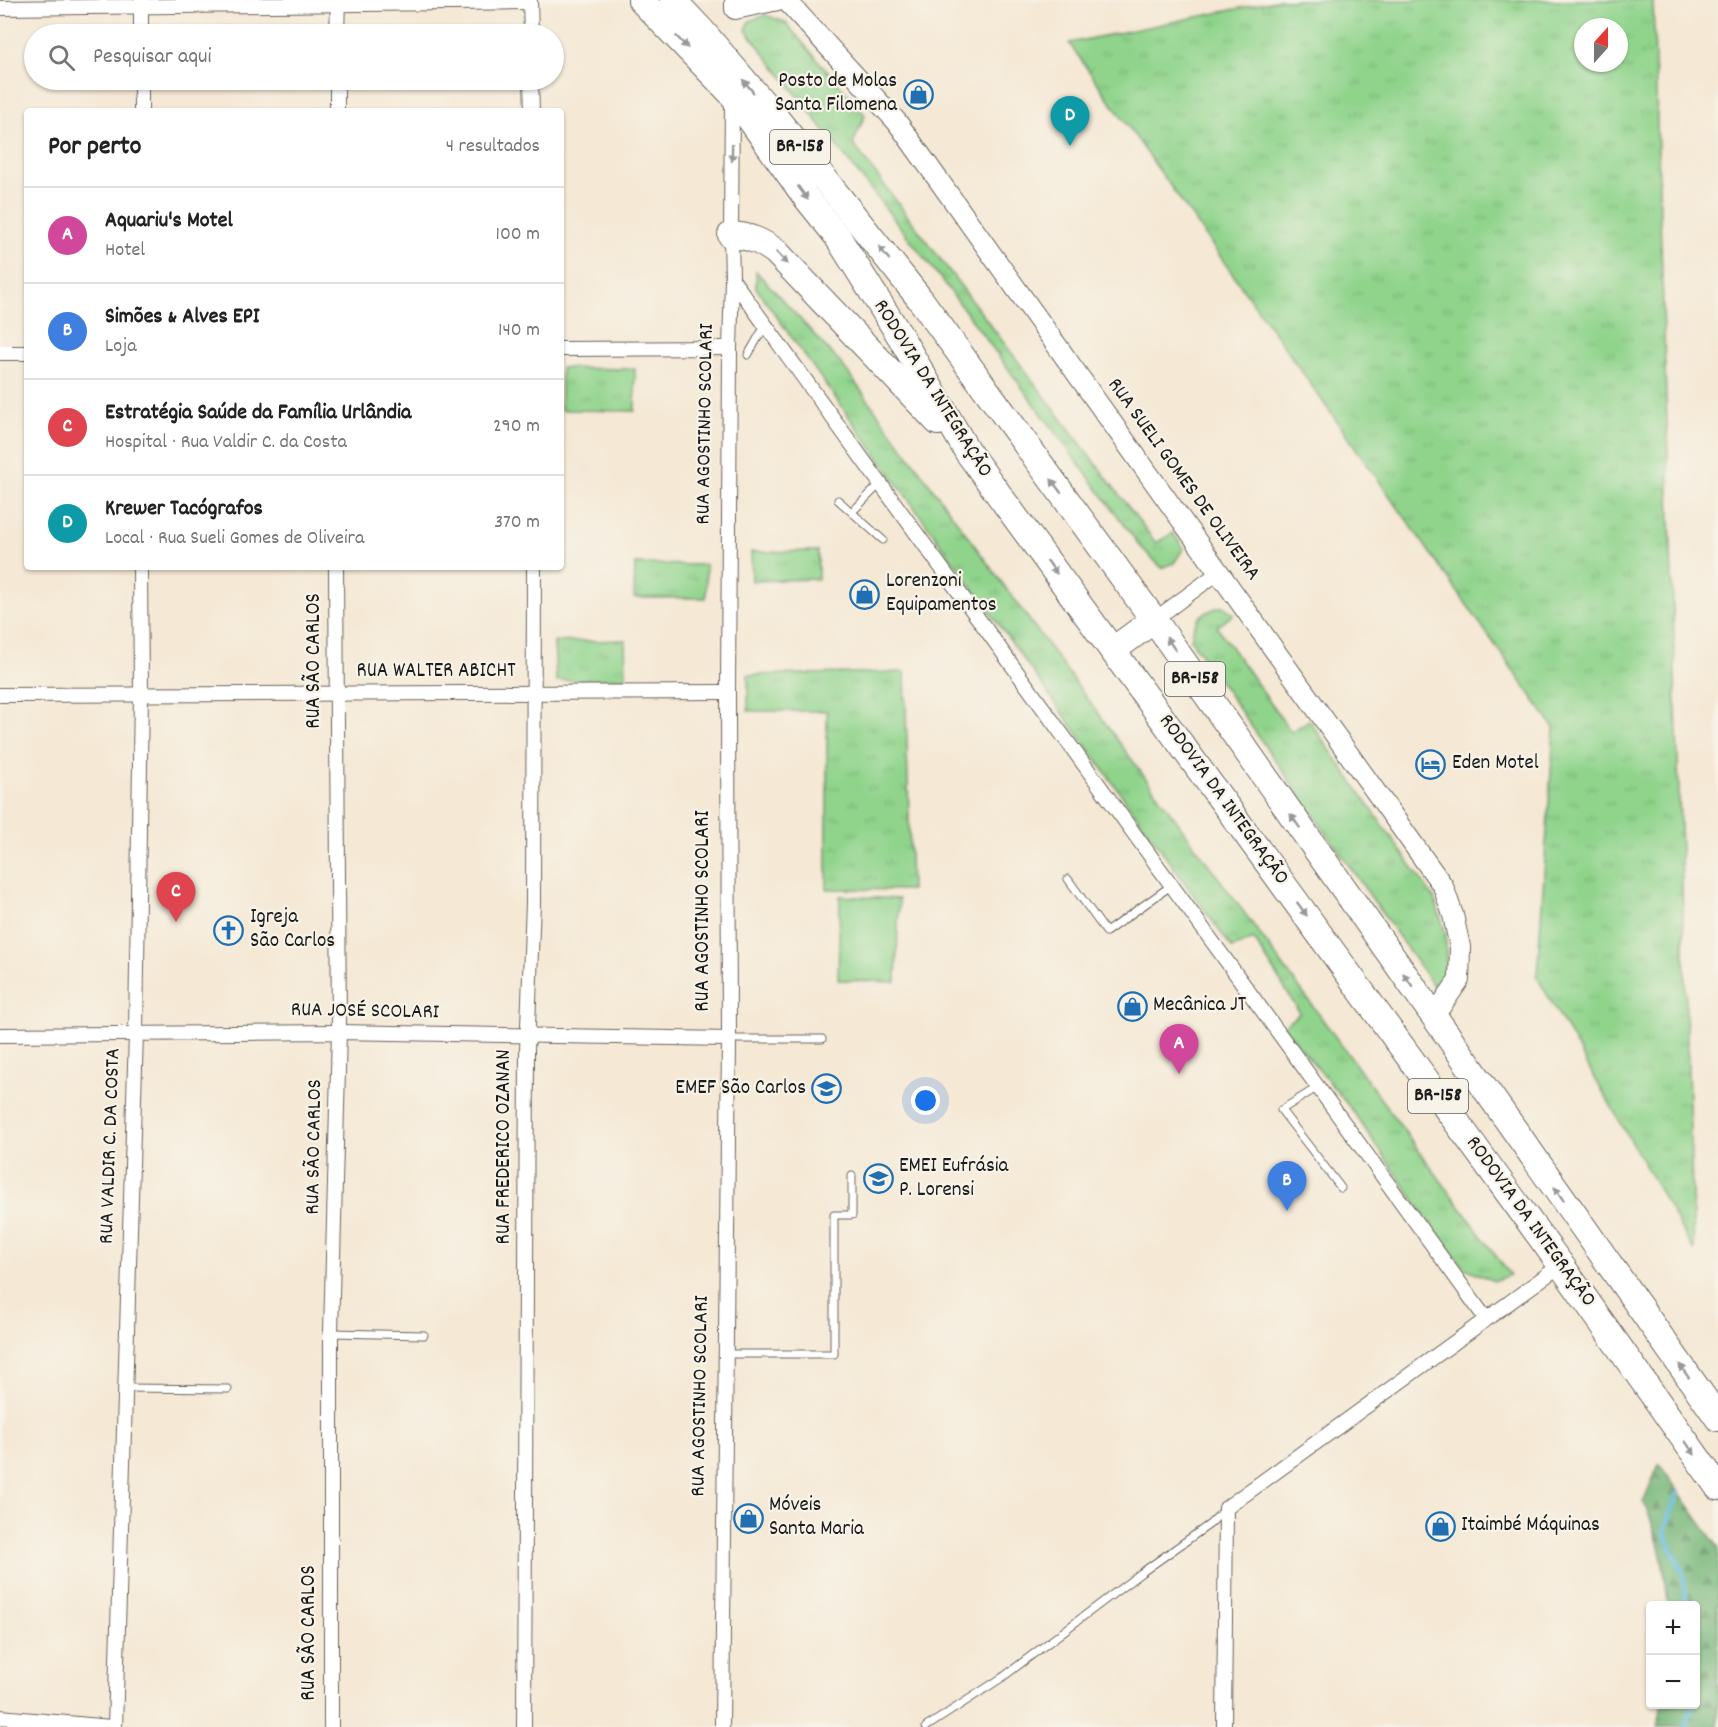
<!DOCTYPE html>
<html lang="pt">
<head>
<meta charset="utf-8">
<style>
  :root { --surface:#fff; --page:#f6f6f6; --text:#222; --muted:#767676; --line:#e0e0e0; --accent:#b45309 }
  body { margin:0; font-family:Dekko,sans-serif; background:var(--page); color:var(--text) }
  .controls { position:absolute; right:18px; bottom:18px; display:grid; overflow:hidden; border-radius:6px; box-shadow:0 2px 4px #0004 }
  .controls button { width:54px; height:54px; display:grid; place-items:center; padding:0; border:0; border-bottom:2px solid var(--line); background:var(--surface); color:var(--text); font:30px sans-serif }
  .compass { position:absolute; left:1574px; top:18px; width:54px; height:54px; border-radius:50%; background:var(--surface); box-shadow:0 2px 4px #0004; rotate:21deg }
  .you { position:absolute; left:926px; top:1101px; width:21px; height:21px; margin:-15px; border:4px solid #fff; border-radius:50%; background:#1a73e8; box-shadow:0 0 0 9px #1a73e833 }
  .badge { display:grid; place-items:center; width:39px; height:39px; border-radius:50%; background:var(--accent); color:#fff; font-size:20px; font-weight:700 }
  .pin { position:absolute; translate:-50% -50px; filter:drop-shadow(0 2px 3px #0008) }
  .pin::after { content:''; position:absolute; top:32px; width:21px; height:18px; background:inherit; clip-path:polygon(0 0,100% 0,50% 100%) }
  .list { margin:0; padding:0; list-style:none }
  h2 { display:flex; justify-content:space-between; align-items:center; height:78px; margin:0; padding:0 24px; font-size:26px }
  h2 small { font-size:20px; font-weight:400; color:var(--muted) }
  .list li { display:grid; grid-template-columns:39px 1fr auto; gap:18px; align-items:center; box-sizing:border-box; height:96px; padding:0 24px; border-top:2px solid var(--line) }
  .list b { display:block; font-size:22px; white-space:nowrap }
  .list p { margin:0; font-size:20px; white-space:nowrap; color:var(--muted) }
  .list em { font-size:20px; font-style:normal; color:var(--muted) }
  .icon { flex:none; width:33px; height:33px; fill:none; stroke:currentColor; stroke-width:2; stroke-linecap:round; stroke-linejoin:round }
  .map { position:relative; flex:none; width:1718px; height:1727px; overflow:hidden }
  .search { position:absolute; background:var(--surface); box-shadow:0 2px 4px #0004; left:24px; top:24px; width:540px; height:66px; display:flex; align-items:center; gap:15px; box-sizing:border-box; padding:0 21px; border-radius:33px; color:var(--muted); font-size:22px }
  .panel { position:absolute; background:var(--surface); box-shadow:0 2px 4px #0004; left:24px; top:108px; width:540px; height:462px; border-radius:6px }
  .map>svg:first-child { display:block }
  .grass { fill:url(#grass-tufts); stroke:#567854; stroke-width:1.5; fill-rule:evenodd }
  .forest { fill:url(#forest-firs); stroke:#48694a; stroke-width:1.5 }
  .garden { fill:#90d48c; stroke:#567854; stroke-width:1.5 }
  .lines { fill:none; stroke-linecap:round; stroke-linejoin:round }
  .stream { stroke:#5eb9dc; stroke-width:5 }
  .lane-casing { stroke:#68635c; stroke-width:9 }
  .street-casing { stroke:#68635c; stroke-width:16 }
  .secondary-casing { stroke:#68635c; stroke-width:22 }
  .highway-casing { stroke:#68635c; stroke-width:28 }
  .lane { stroke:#fff; stroke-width:7 }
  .street { stroke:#fff; stroke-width:14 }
  .secondary { stroke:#fff; stroke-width:20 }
  .highway { stroke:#fff; stroke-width:26 }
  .oneway { fill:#999 }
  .labels { text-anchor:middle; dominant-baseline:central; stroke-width:4.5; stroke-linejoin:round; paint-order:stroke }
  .shield { fill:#f7f3e8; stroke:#5e5c59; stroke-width:1.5 }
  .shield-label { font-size:20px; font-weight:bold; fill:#1c1c1c }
  .poi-label { font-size:21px; fill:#1c1c1c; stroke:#f7f3e8; text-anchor:start }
  .street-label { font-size:21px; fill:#1c1c1c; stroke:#f7f3e8 }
</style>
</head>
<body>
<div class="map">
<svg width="1718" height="1727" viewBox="0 0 1718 1727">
  <defs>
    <pattern id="grass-tufts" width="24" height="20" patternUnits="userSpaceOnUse" patternTransform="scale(1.5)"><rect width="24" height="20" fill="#90d48c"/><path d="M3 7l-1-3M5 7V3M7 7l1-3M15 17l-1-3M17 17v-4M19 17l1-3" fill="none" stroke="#7cb578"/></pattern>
    <pattern id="forest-firs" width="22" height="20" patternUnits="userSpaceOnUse" patternTransform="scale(1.5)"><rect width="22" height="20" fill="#74b678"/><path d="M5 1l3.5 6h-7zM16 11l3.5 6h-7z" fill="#5e9362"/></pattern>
  </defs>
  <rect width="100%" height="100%" fill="#f7f3e8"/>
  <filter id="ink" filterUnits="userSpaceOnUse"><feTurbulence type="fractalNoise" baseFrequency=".0167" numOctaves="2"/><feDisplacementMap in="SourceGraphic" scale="12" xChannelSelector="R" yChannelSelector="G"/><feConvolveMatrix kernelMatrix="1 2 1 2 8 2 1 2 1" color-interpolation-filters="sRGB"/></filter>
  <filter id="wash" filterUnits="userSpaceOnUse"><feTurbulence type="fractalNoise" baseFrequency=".008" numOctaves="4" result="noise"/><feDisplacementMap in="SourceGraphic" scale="24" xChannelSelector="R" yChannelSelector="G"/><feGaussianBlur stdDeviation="1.35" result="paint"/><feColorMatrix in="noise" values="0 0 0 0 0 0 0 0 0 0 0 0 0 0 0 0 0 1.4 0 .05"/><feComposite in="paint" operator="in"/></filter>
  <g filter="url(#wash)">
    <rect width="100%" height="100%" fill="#f5e8d4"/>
    <!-- grass -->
    <g class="grass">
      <path d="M1280,0H1653L1694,1251L1537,977L1554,728L1069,43ZM1583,27H1619V63H1583Z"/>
      <path d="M765,15L785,22L865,115L853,144L1156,543L1173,533L1184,548L1174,563L1162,568L1140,546L951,292L746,30L749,21Z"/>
      <path d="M756,271L843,366L1510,1275L1494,1281L1465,1268L1427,1219L1352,1110L1283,1026L1300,1013L1254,939L1232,948L756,288Z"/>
      <path d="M561,368L635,369V411L561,410Z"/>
      <path d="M818,551V579L752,581L751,552Z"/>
      <path d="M635,564L706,565V598H634Z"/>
      <path d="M1223,606L1234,614L1217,627L1291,732L1309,720L1434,898L1446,934V968L1436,990L1191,640C1194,617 1202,612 1223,606Z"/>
      <path d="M625,640L626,678L556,681L554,642Z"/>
      <path d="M905,672L911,890L827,889V711H748V675Z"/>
    </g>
    <!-- forest -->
    <path class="forest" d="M1659,1464L1718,1547V1727H1657L1662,1705L1696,1704V1606L1668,1605C1665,1568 1659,1536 1643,1502Z"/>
    <!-- garden -->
    <path class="garden" d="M840,896L899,899L896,982L838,980Z"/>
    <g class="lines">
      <!-- stream -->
      <g class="stream">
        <path d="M1677,1494L1664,1532L1683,1573L1687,1606"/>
        <path d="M1696,1669L1698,1689L1696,1697"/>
        <path d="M1685,1727L1693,1704"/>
      </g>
    </g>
  </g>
  <g filter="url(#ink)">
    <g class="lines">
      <defs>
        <g id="lane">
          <path d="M748,355L766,324"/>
          <path d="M838,500L883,540"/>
          <path d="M852,512L881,483"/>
          <path d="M1068,879L1106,932L1172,885"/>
          <path d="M729,1039H822"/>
          <path d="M1318,1087L1281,1110L1341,1188"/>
          <path d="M331,1333L424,1335"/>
          <path d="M725,1354H834V1215H852V1176"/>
          <path d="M125,1388L228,1389"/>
          <path d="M926,1727L1003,1677L1141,1573L1210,1524L1224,1510"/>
        </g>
        <g id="street">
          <path d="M530,0L531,34"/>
          <path d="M0,8L530,2"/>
          <path d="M141,34V0"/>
          <path d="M337,34L338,0"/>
          <path d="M531,80L532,111"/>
          <path d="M141,111V80"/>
          <path d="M337,111V80"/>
          <path d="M732,279L1486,1319"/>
          <path d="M561,349L730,348"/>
          <path d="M0,353H27"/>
          <path d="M1154,620L1219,572"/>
          <path d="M0,695L728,692"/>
          <path d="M0,1035L339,1032L729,1039"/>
          <path d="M0,1717L111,1727"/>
          <path d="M115,1727L136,1033L141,694L140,567"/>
          <path d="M331,1727V1333L339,1032L336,567"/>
          <path d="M524,1727L527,1050L533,903L534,567"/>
          <path d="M722,1727L729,1039L728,692L730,348L732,279L731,235L732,97"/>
          <path d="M1224,1727L1226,1508L1561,1265"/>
        </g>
        <g id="secondary">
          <path d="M735,0V9L778,0"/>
          <path d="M786,0L897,122L1443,886L1453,915L1460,947L1459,980L1434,1016"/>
        </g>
        <g id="highway">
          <path d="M641,0L732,94L805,196L837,236L900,336L967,451L1561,1265L1718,1487"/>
          <path d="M673,0L702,31L775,117L920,299L1154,620L1718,1418"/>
          <path d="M731,235C749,236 761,241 776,252L938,422"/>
          <path d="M1113,650L1154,620"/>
        </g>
      </defs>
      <!-- lane casing -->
      <use href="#lane" class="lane-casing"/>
      <!-- street casing -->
      <use href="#street" class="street-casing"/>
      <!-- secondary casing -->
      <use href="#secondary" class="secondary-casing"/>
      <!-- highway casing -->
      <use href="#highway" class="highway-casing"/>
      <!-- lane -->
      <use href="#lane" class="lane"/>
      <!-- street -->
      <use href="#street" class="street"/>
      <!-- secondary -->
      <use href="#secondary" class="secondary"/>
      <!-- highway -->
      <use href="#highway" class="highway"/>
    </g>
    <!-- one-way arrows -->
    <defs><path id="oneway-solid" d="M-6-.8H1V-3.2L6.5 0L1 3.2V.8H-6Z" transform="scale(1.5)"/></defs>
    <g class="oneway">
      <use href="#oneway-solid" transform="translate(682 42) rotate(46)"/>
      <use href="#oneway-solid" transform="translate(748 86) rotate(-130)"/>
      <use href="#oneway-solid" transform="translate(732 153) rotate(91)"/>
      <use href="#oneway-solid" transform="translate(803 193) rotate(54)"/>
      <use href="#oneway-solid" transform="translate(884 253) rotate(-128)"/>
      <use href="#oneway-solid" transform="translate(782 258) rotate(46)"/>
      <use href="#oneway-solid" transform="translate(1056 486) rotate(-126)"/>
      <use href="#oneway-solid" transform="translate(1052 567) rotate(54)"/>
      <use href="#oneway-solid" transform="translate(1171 644) rotate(-125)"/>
      <use href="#oneway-solid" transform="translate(1295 821) rotate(-125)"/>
      <use href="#oneway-solid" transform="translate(1302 909) rotate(54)"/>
      <use href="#oneway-solid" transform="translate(1408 980) rotate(-125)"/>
      <use href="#oneway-solid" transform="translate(1559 1194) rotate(-125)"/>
      <use href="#oneway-solid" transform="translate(1684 1371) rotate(-125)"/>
      <use href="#oneway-solid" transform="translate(1690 1448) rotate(55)"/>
    </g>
  </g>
  <!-- icons -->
  <defs>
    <symbol id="shop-ring" viewBox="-11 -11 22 22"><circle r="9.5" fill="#f7f3e8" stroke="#1f6fb2" stroke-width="1.5"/><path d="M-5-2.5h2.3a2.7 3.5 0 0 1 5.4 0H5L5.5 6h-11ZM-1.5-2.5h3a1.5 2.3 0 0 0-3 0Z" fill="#1f6fb2"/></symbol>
    <symbol id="hotel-ring" viewBox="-11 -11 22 22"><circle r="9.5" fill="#f7f3e8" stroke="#1f6fb2" stroke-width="1.5"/><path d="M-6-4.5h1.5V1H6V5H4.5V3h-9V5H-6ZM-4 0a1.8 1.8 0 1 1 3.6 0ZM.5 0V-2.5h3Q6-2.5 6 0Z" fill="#1f6fb2"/></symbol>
    <symbol id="church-ring" viewBox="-11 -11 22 22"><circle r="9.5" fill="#f7f3e8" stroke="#1f6fb2" stroke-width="1.5"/><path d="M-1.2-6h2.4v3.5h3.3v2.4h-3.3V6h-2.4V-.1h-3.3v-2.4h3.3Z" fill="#1f6fb2"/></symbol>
    <symbol id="school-ring" viewBox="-11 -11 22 22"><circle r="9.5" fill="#f7f3e8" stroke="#1f6fb2" stroke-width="1.5"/><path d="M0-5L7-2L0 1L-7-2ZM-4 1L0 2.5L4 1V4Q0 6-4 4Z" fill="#1f6fb2"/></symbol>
  </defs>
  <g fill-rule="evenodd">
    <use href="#shop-ring" x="902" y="78" width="33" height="33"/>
    <use href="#shop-ring" x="848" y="578" width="33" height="33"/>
    <use href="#hotel-ring" x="1414" y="748" width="33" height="33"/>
    <use href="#church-ring" x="212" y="914" width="33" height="33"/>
    <use href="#shop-ring" x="1116" y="990" width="33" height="33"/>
    <use href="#school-ring" x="810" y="1072" width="33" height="33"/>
    <use href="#school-ring" x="862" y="1162" width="33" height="33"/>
    <use href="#shop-ring" x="732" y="1502" width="33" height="33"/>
    <use href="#shop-ring" x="1424" y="1510" width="33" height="33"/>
  </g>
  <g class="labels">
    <!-- shield labels -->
    <g class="shield">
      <rect x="770" y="130" width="60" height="34" rx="4.5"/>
      <rect x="1165" y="662" width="60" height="34" rx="4.5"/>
      <rect x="1408" y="1079" width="60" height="34" rx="4.5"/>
    </g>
    <g class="shield-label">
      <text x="800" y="147">BR-158</text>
      <text x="1195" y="679">BR-158</text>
      <text x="1438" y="1096">BR-158</text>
    </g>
    <!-- poi labels -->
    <g class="poi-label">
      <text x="897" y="82" text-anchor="end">Posto de Molas<tspan x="897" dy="24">Santa Filomena</tspan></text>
      <text x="886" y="582">Lorenzoni<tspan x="886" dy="24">Equipamentos</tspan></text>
      <text x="1452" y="764">Eden Motel</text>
      <text x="250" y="918">Igreja<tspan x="250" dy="24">São Carlos</tspan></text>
      <text x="1153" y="1006">Mecânica JT</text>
      <text x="806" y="1089" text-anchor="end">EMEF São Carlos</text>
      <text x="899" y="1167">EMEI Eufrásia<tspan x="899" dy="24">P. Lorensi</tspan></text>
      <text x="769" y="1506">Móveis<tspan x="769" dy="24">Santa Maria</tspan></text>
      <text x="1461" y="1526">Itaimbé Máquinas</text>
    </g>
    <!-- street labels -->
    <g class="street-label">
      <text transform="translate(932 389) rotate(58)">RODOVIA DA INTEGRAÇÃO</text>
      <text transform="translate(706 424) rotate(-89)">RUA AGOSTINHO SCOLARI</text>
      <text transform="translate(1183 480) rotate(54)">RUA SUELI GOMES DE OLIVEIRA</text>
      <text transform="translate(315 661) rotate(-90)">RUA SÃO CARLOS</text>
      <text x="436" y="672">RUA WALTER ABICHT</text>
      <text transform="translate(1223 800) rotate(54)">RODOVIA DA INTEGRAÇÃO</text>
      <text transform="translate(704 911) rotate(-90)">RUA AGOSTINHO SCOLARI</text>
      <text transform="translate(365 1012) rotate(1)">RUA JOSÉ SCOLARI</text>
      <text transform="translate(111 1146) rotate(-88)">RUA VALDIR C. DA COSTA</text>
      <text transform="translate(315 1147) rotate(-89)">RUA SÃO CARLOS</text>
      <text transform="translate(505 1147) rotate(-90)">RUA FREDERICO OZANAN</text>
      <text transform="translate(1530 1222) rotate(54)">RODOVIA DA INTEGRAÇÃO</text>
      <text transform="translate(701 1396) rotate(-89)">RUA AGOSTINHO SCOLARI</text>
      <text transform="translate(310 1633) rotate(-90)">RUA SÃO CARLOS</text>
    </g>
  </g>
</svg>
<div class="controls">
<button>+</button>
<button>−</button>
</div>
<svg class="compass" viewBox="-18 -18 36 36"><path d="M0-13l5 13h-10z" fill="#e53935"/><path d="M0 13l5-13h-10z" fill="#767676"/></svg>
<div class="you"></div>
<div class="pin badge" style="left:1179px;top:1074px;background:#d1479c">A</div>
<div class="pin badge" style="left:1287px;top:1211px;background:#3f7fe0">B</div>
<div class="pin badge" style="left:176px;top:922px;background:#e0444e">C</div>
<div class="pin badge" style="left:1070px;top:146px;background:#0f9aa8">D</div>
<div class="search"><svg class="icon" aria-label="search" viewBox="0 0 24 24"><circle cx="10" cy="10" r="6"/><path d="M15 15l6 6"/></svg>Pesquisar aqui</div>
<section class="panel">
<h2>Por perto<small>4 resultados</small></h2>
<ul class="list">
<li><span class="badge" style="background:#d1479c">A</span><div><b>Aquariu's Motel</b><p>Hotel</p></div><em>100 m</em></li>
<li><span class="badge" style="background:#3f7fe0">B</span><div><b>Simões &amp; Alves EPI</b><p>Loja</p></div><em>140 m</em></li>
<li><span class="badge" style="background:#e0444e">C</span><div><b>Estratégia Saúde da Família Urlândia</b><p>Hospital · Rua Valdir C. da Costa</p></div><em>290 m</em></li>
<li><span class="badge" style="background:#0f9aa8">D</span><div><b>Krewer Tacógrafos</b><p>Local · Rua Sueli Gomes de Oliveira</p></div><em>370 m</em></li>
</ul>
</section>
</div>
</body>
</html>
